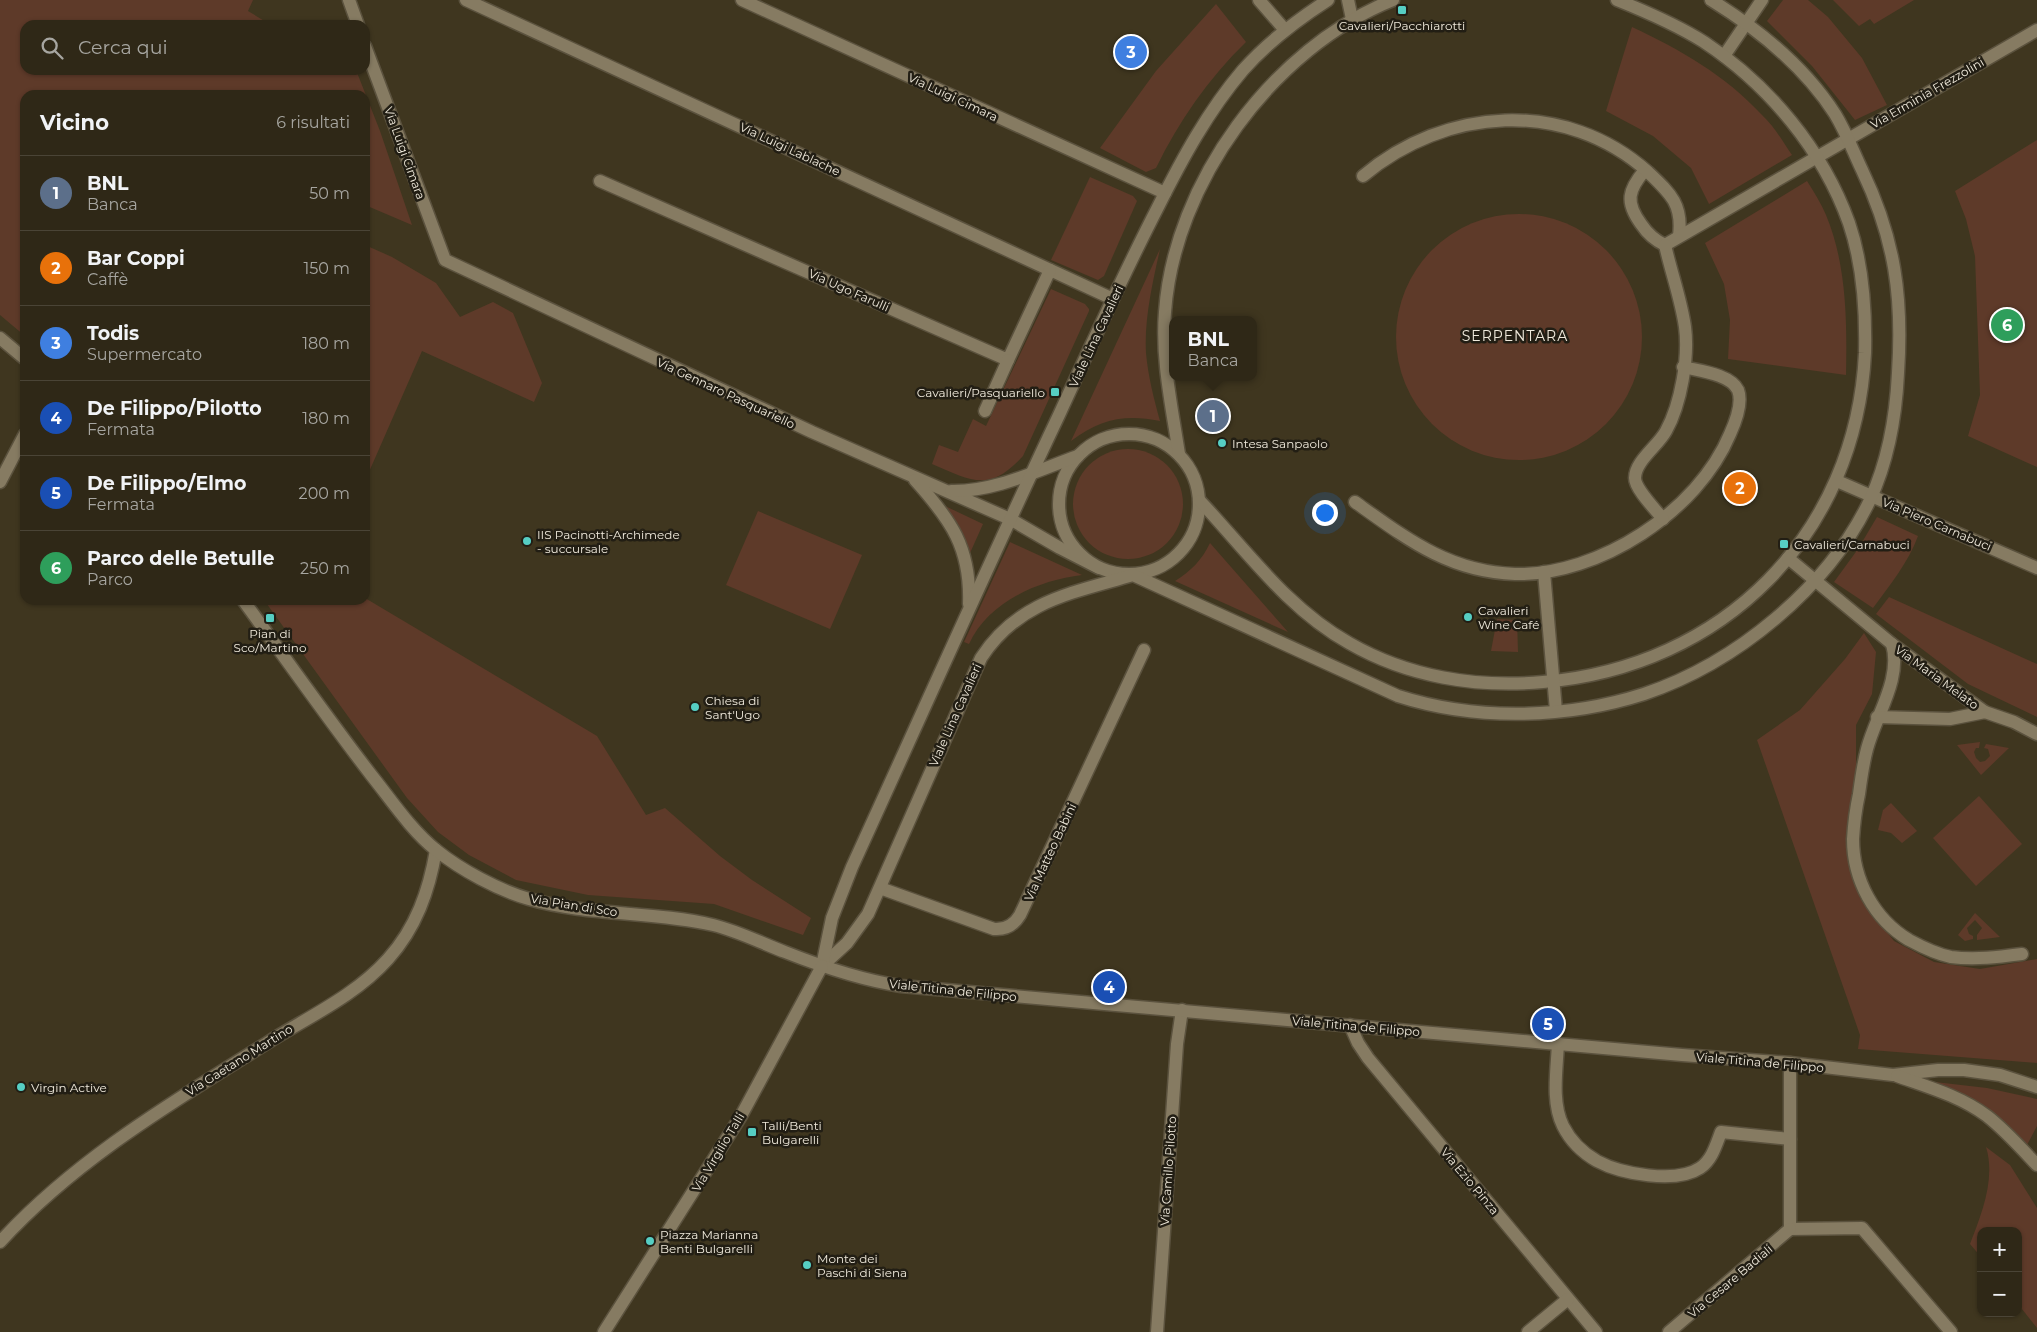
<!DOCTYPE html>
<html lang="it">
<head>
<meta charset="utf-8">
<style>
  :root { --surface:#2f2817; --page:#373020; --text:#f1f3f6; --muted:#a7a6a1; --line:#4a4436; --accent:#8c9099 }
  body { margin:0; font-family:Montserrat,sans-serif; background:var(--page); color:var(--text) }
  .controls { position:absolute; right:15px; bottom:15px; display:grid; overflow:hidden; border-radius:10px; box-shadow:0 1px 4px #0004 }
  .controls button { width:45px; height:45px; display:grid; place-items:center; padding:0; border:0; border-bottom:1px solid var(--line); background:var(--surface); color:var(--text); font:25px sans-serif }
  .you { position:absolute; left:1324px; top:512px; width:18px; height:18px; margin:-12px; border:4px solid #fff; border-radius:50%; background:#1a73e8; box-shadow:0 0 0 8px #1a73e833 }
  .badge { display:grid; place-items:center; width:32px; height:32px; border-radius:50%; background:var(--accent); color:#fff; font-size:16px; font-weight:700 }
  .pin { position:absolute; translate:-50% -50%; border:2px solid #fff; box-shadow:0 1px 5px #0006 }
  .popup { position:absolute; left:1169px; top:316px; width:88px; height:65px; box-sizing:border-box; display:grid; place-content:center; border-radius:10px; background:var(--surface); filter:drop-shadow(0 1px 4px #0005); font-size:16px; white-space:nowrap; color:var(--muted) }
  .popup b { font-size:19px; color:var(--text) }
  .popup::after { content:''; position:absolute; left:50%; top:100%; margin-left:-10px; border:10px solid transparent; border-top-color:var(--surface) }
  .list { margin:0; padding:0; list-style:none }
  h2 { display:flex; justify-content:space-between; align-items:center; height:65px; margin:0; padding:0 20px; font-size:21px }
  h2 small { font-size:16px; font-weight:400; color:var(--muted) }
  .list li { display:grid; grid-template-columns:32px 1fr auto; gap:15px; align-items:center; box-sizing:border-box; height:75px; padding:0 20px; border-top:1px solid var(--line) }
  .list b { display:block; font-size:19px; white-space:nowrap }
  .list p { margin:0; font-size:16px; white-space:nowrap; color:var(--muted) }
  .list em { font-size:16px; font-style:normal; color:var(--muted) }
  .icon { flex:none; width:28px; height:28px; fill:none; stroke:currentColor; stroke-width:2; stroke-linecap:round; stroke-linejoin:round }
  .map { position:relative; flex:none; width:2037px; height:1332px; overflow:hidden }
  .search { position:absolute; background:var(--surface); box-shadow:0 1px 4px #0004; left:20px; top:20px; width:350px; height:55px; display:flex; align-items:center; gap:12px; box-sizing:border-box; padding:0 18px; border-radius:15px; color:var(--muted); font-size:19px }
  .panel { position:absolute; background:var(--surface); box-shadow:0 1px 4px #0004; left:20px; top:90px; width:350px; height:515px; border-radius:15px }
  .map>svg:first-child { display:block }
  .green { fill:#5e3a29 }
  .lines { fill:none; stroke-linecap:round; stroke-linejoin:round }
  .minor-casing { stroke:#5b523e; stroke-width:15 }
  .tertiary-casing { stroke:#5b523e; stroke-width:15 }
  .minor { stroke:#867b62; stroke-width:12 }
  .tertiary { stroke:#867b62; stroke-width:12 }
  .poi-dot { fill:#56cec3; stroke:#221e14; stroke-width:2 }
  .labels { text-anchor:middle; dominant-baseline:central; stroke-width:5; stroke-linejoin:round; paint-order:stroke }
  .poi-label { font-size:12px; fill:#f0eadc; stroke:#221e14; text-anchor:start }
  .street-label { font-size:12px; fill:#f0eadc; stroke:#221e14 }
  .neighbourhood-label { font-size:14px; letter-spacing:1px; fill:#f0eadc; stroke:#221e14 }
</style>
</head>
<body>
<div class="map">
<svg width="2037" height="1332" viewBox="0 0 2037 1332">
  <rect width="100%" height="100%" fill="#3f361f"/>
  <!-- green -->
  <g class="green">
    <path d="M0,0H253L248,11L271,25H25V70H356L380,131L412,225L365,205V95H25V336L0,315Z"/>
    <path d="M1783,0H1808L1828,17L1862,58L1887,105L1855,120L1812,66L1767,21Z"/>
    <path d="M1833,0H1914L1874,24L1870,19L1859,26Z"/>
    <path d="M1216,4L1246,42C1208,79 1179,121 1156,168L1146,172L1100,148L1156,71Z"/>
    <path d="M1632,27C1681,50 1725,75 1762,115C1774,126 1783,142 1792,155L1709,204L1691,168L1653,136L1606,111Z"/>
    <path d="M2037,140V467L1968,436L1980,395L1975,256L1966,219L1955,191Z"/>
    <path d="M1090,177L1133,196L1137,201L1104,276L1098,280L1051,260Z"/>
    <path d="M1807,181C1814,192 1821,203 1826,215C1847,265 1847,323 1846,375L1728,359L1730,320L1724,284L1705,243Z"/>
    <circle cx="1519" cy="337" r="123"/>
    <path d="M365,245L392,257L436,283L460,317L493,302L513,313L542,383L534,402L422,351L365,481Z"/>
    <path d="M1160,249C1153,281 1144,319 1146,353C1148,376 1154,399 1160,421C1125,414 1100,419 1071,441Z"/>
    <path d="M1051,289L1085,304L1089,309V311L1023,456C989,493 972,481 932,464L939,445L958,452L973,419L986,426Z"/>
    <circle cx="1128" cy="504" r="55"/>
    <path d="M945,506L983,524L970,553L964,536Z"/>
    <path d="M758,511L862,555L830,629L726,585Z"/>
    <path d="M1877,517L1918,536C1908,563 1890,585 1873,608L1834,582L1858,549Z"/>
    <path d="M1010,542L1082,575C1039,580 988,602 969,644L964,642Z"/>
    <path d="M1210,543L1288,632L1175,581C1191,571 1202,560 1210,543Z"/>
    <path d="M1889,597L2037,664V717L1968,684L1876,614Z"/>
    <path d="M365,598L597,736L646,815L665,808L720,856L752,880L811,918L803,935L714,904L588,895L516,880L469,855L438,832L407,798L264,600H365Z"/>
    <path d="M1497,619L1517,620L1518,652L1491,651Z"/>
    <path d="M1864,633L1876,652L1872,694L1856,725V776L1846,846L1860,898L1894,941L1934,962L1980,969L2037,959V1063L1858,1049L1860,1035L1757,740L1800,710L1845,659Z"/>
    <path d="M1980,742L1979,748H1976L1974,752L1976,758L1980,762L1985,761L1990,756L1988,749L1984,748L1986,744L2009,748L1981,775L1957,745Z"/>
    <path d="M1979,796L2022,844L1976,886L1933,838Z"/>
    <path d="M1891,803L1917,831L1902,843L1891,833L1878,830L1883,810Z"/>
    <path d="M1975,913L2000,937L1977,940V935L1982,928L1975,920L1967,928L1969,934L1973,936V939L1965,941L1958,935Z"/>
    <path d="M1935,1082L1987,1088L2037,1099V1126L2027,1145C2000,1119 1969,1098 1935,1082Z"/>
    <path d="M1986,1147L2010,1165L2037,1208V1328L2018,1304V1231H1981V1257L1970,1244C1981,1215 1996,1179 1986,1147Z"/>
  </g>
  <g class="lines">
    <defs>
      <g id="minor">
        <path d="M349,0L358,25"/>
        <path d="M466,0L1113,299"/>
        <path d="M742,0L1165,193"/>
        <path d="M1259,0L1285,30"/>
        <path d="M1348,0L1352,19"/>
        <path d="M365,46L445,260L812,432L1010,519L1060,548L1099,568"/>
        <path d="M1724,56L1762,0"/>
        <path d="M1645,170C1628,190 1625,202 1641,224C1647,233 1654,240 1665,245"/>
        <path d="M1363,176C1445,107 1565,98 1648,172C1670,193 1683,204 1679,236"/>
        <path d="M600,181L1008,360L1050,270"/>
        <path d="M1665,245L2037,30"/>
        <path d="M985,411L1008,360"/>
        <circle cx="1129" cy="504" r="70"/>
        <path d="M1179,454C1172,408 1161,359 1165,312C1174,183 1273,48 1393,0"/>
        <path d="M915,480C951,520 971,548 969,604"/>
        <path d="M1837,481L2037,568"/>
        <path d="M0,482L25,434"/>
        <path d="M951,491C995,492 1038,470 1078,456"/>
        <path d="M1200,501C1247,551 1288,609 1349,643C1408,677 1476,688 1543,682C1723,667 1856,535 1865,353C1866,310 1863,264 1849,223C1823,150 1769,85 1704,42C1677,25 1647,12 1617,0"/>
        <path d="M1355,502C1407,539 1449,572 1515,574C1599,576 1698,511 1730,434C1735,423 1743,403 1738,390C1730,374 1699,371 1683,367"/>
        <path d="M1663,519C1656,510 1635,489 1635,478C1635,461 1658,446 1666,431C1681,404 1689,357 1685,327C1681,299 1671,272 1665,245"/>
        <path d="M1788,558L1892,644L1985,712L2014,722L2037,734"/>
        <path d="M1544,572L1556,711"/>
        <path d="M1892,644C1902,679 1876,715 1867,749C1863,764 1861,779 1859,794C1856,808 1854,823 1853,839C1853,880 1874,919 1909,940C1922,947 1936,954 1951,957C1975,960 1999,957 2022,954"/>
        <path d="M1877,717L1950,719L1985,712"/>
        <path d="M880,888L994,929C1006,930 1014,925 1020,915L1144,650"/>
        <path d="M822,966L847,943L868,914L981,658C1018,601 1072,593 1133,575L1398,696C1476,721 1566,719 1644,694C1736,663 1828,588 1870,500C1888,461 1896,415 1898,373C1903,297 1895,239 1862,170C1853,151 1846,132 1835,114C1804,66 1758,29 1711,0"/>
        <path d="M822,966L832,918L852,867C921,716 988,565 1059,415C1091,345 1123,275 1158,207C1182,159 1208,111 1243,70C1267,43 1297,20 1328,0"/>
        <path d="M1350,1025L1358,1043L1368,1058L1596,1332"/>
        <path d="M1558,1043C1557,1069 1551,1102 1563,1126C1570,1140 1583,1153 1597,1161C1621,1174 1676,1184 1700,1168C1712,1160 1716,1145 1721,1132L1790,1139"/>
        <path d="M1790,1063V1229"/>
        <path d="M1790,1229L1862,1228L1951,1332"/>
        <path d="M0,1242C76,1159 173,1102 267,1043C308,1017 355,996 388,959C416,928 429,891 436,850"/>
        <path d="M1157,1332L1177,1044L1182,1010"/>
        <path d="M1528,1332L1568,1299"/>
        <path d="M1669,1332L1790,1229"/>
      </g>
      <g id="tertiary">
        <path d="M0,338L25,359"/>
        <path d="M243,600C286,659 328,719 372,776C392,801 411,830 436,850C461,870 498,890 529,899C588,916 653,911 713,925C738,931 761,943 785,952C823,967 861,980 901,986L1682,1055L1790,1063L1893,1075L1938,1070H1964L2000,1075L2037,1087"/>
        <path d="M1897,1076C1928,1087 1960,1096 1987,1116C2005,1130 2021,1148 2037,1165"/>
        <path d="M604,1332L741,1116L822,966"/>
      </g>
    </defs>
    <!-- minor casing -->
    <use href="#minor" class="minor-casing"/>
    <!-- tertiary casing -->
    <use href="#tertiary" class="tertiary-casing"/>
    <!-- minor -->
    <use href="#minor" class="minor"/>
    <!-- tertiary -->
    <use href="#tertiary" class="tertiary"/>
  </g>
  <!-- markers -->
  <g class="poi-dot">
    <rect x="1397" y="5" width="10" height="10" rx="2.5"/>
    <rect x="1050" y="387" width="10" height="10" rx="2.5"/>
    <circle cx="1222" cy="443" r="5"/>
    <circle cx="527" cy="541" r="5"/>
    <rect x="1779" y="539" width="10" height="10" rx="2.5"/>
    <circle cx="1468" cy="617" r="5"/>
    <rect x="265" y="613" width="10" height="10" rx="2.5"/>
    <circle cx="695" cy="707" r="5"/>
    <circle cx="21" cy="1087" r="5"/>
    <rect x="747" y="1127" width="10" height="10" rx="2.5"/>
    <circle cx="650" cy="1241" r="5"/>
    <circle cx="807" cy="1265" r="5"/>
  </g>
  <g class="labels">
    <!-- poi labels -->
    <g class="poi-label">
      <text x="1402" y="25" text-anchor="middle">Cavalieri/Pacchiarotti</text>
      <text x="1045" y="392" text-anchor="end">Cavalieri/Pasquariello</text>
      <text x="1232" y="443">Intesa Sanpaolo</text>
      <text x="537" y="534">IIS Pacinotti-Archimede<tspan x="537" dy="14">- succursale</tspan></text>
      <text x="1794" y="544">Cavalieri/Carnabuci</text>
      <text x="1478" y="610">Cavalieri<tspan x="1478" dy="14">Wine Café</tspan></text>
      <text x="270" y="633" text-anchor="middle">Pian di<tspan x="270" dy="14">Sco/Martino</tspan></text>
      <text x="705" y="700">Chiesa di<tspan x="705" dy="14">Sant'Ugo</tspan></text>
      <text x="31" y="1087">Virgin Active</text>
      <text x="762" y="1125">Talli/Benti<tspan x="762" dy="14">Bulgarelli</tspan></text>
      <text x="660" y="1234">Piazza Marianna<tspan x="660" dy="14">Benti Bulgarelli</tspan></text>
      <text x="817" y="1258">Monte dei<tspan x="817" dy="14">Paschi di Siena</tspan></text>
    </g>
    <!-- street labels -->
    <g class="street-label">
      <text transform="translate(1927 93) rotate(-30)">Via Erminia Frezzolini</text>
      <text transform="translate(953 97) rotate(25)">Via Luigi Cimara</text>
      <text transform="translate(790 149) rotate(25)">Via Luigi Lablache</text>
      <text transform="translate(405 153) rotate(70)">Via Luigi Cimara</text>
      <text transform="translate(849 290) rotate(24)">Via Ugo Farulli</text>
      <text transform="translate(1096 336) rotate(-65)">Viale Lina Cavalieri</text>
      <text transform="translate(726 393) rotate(25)">Via Gennaro Pasquariello</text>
      <text transform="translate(1937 524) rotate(23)">Via Piero Carnabuci</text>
      <text transform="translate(1937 677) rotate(36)">Via Maria Melato</text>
      <text transform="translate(955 715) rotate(-66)">Viale Lina Cavalieri</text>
      <text transform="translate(1050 852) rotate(-65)">Via Matteo Babini</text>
      <text transform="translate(574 905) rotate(9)">Via Pian di Sco</text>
      <text transform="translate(953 990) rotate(6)">Viale Titina de Filippo</text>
      <text transform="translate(1356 1026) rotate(5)">Viale Titina de Filippo</text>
      <text transform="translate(239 1060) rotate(-32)">Via Gaetano Martino</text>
      <text transform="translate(1760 1062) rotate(5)">Viale Titina de Filippo</text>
      <text transform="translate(718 1152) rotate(-59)">Via Virgilio Talli</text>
      <text transform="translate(1168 1171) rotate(-86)">Via Camillo Pilotto</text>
      <text transform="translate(1470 1181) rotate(50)">Via Ezio Pinza</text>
      <text transform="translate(1730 1281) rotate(-40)">Via Cesare Badiali</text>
    </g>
    <!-- neighbourhood labels -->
    <g class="neighbourhood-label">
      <text x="1515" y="336">SERPENTARA</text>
    </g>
  </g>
</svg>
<div class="controls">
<button>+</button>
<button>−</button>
</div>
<div class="you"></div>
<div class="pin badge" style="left:1213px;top:416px;background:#5c6f8a">1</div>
<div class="popup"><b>BNL</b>Banca</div>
<div class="pin badge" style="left:1740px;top:488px;background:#e8710a">2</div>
<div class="pin badge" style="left:1131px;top:52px;background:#3f7fe0">3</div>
<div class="pin badge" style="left:1109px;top:987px;background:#1a4fb4">4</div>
<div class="pin badge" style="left:1548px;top:1024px;background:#1a4fb4">5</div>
<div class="pin badge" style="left:2007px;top:325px;background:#2e9e5b">6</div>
<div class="search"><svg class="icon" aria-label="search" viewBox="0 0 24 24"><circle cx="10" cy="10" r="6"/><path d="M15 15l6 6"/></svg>Cerca qui</div>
<section class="panel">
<h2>Vicino<small>6 risultati</small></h2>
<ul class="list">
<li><span class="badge" style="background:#5c6f8a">1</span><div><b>BNL</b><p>Banca</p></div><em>50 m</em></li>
<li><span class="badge" style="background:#e8710a">2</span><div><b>Bar Coppi</b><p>Caffè</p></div><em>150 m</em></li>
<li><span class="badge" style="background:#3f7fe0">3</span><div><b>Todis</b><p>Supermercato</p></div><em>180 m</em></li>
<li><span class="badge" style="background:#1a4fb4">4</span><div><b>De Filippo/Pilotto</b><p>Fermata</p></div><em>180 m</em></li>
<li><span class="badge" style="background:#1a4fb4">5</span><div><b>De Filippo/Elmo</b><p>Fermata</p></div><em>200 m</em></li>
<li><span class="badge" style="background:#2e9e5b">6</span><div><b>Parco delle Betulle</b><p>Parco</p></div><em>250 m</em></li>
</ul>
</section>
</div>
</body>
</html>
